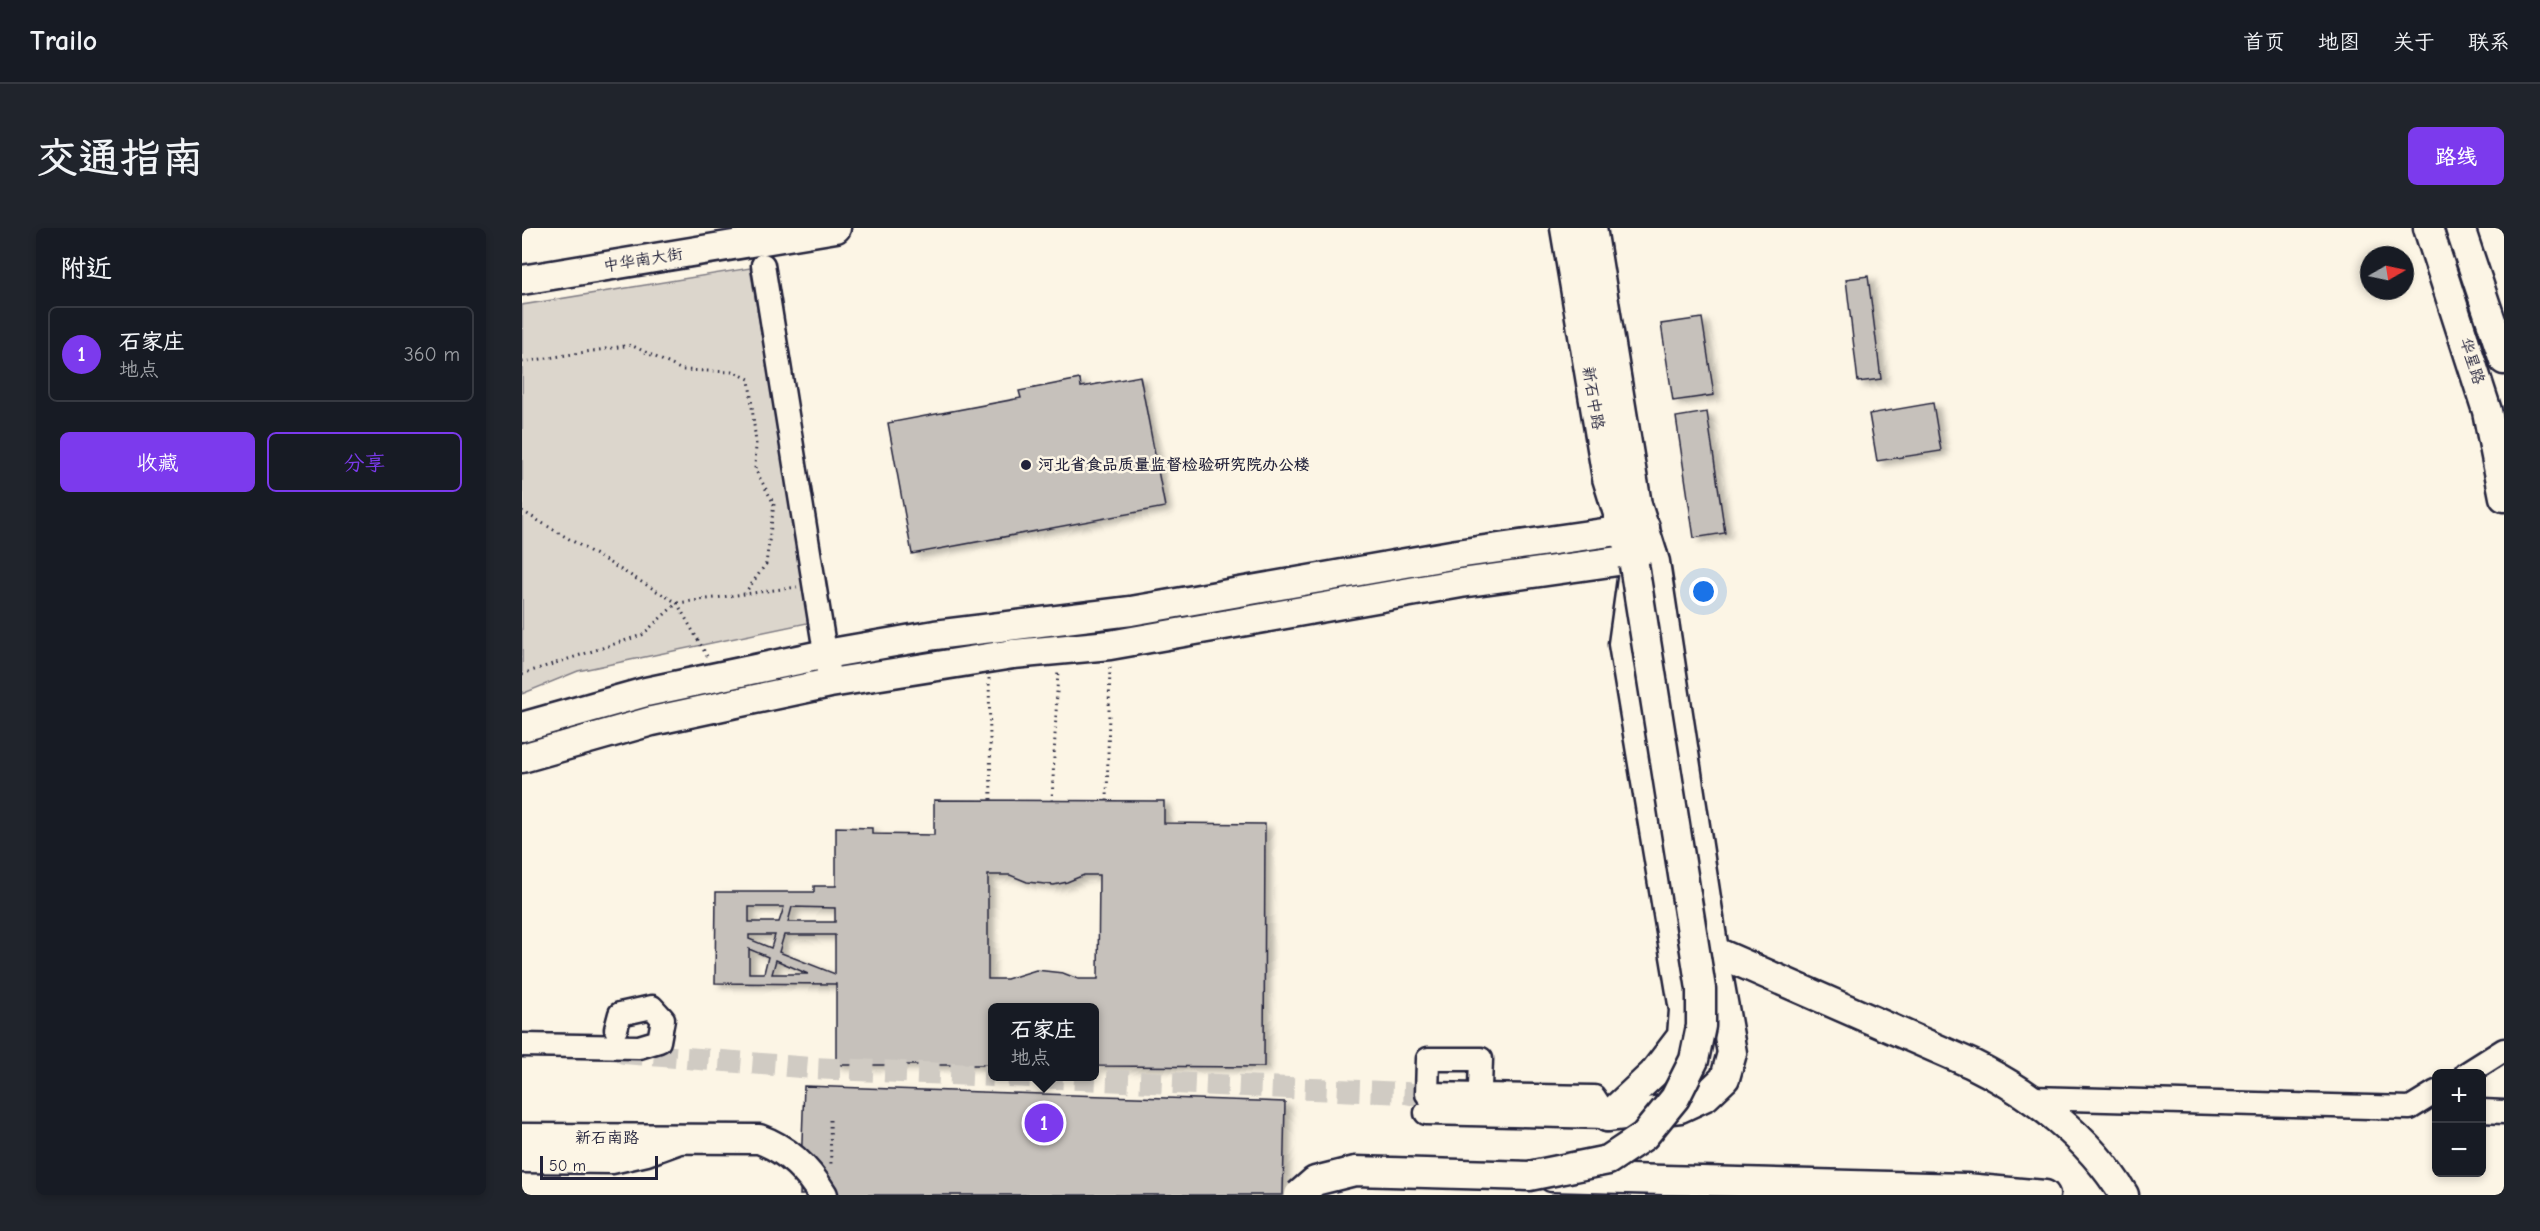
<!DOCTYPE html>
<html lang="zh">
<head>
<meta charset="utf-8">
<style>
  :root { --surface:#171b24; --page:#20242c; --text:#f1f3f6; --muted:#9ea1a6; --line:#363941; --accent:#7c3aed }
  body { margin:0; font-family:"Comic Neue","LXGW WenKai TC",sans-serif; background:var(--page); color:var(--text) }
  .controls { position:absolute; right:18px; bottom:18px; display:grid; overflow:hidden; border-radius:9px; box-shadow:0 3px 9px #0003 }
  .controls button { width:54px; height:54px; display:grid; place-items:center; padding:0; border:0; border-bottom:2px solid var(--line); background:var(--surface); color:var(--text); font:30px sans-serif }
  .compass { position:absolute; left:1838px; top:18px; width:54px; height:54px; border-radius:50%; background:var(--surface); box-shadow:0 3px 9px #0003; rotate:81deg }
  .scale { position:absolute; left:18px; bottom:15px; width:118px; box-sizing:border-box; padding-left:6px; border:3px solid #22223b; border-top:0; font-size:16px; line-height:21px; white-space:nowrap; color:#22223b; -webkit-text-stroke:4px #fcf5e5; paint-order:stroke }
  .you { position:absolute; left:1182px; top:364px; width:21px; height:21px; margin:-15px; border:4px solid #fff; border-radius:50%; background:#1a73e8; box-shadow:0 0 0 9px #1a73e833 }
  .badge { display:grid; place-items:center; width:39px; height:39px; border-radius:50%; background:var(--accent); color:#fff; font-size:20px; font-weight:700 }
  .pin { position:absolute; translate:-50% -50%; border:3px solid #fff; box-shadow:0 2px 6px #0006 }
  .popup { position:absolute; left:466px; top:775px; width:111px; height:78px; box-sizing:border-box; display:grid; place-content:center; border-radius:9px; background:var(--surface); filter:drop-shadow(0 2px 4px #0005); font-size:20px; white-space:nowrap; color:var(--muted) }
  .popup b { font-size:22px; color:var(--text) }
  .popup::after { content:''; position:absolute; left:50%; top:100%; margin-left:-12px; border:12px solid transparent; border-top-color:var(--surface) }
  .list { margin:0; padding:0; list-style:none }
  h2 { display:flex; justify-content:space-between; align-items:center; height:78px; margin:0; padding:0 24px; font-size:26px }
  h2 small { font-size:20px; font-weight:400; color:var(--muted) }
  .list li { display:grid; grid-template-columns:39px 1fr auto; gap:18px; align-items:center; box-sizing:border-box; height:96px; margin:0 12px 12px; padding:0 12px; border:2px solid var(--line); border-radius:9px }
  .list b { display:block; font-size:22px; white-space:nowrap }
  .list p { margin:0; font-size:20px; white-space:nowrap; color:var(--muted) }
  .list em { font-size:20px; font-style:normal; color:var(--muted) }
  .actions { display:flex; gap:12px; padding:18px 24px }
  .actions a { flex:1; padding:14px 0; border:2px solid var(--accent); border-radius:9px; text-align:center; font-size:21px; color:var(--accent) }
  .actions .main { background:var(--accent); color:#fff }
  .map { position:relative; flex:none; width:1982px; height:967px; overflow:hidden; border-radius:9px }
  header { display:flex; align-items:center; gap:36px; box-sizing:border-box; height:84px; padding:0 30px; background:var(--surface); border-bottom:2px solid var(--line) }
  header strong { font-size:28px }
  nav { display:flex; gap:33px; margin-inline-start:auto; font-size:21px }
  .intro { display:flex; align-items:center; justify-content:space-between; box-sizing:border-box; height:144px; padding:0 36px }
  h1 { margin:0; font-size:42px }
  .button { padding:15px 27px; border-radius:9px; background:var(--accent); color:#fff; font-size:21px; font-weight:700 }
  main { display:flex; gap:36px; padding:0 36px }
  aside { flex:1; background:var(--surface); border-radius:9px; box-shadow:0 3px 9px #0003 }
  .map>svg:first-child { display:block }
  .green { fill:#dcd6cc; stroke:#7f7c84; stroke-width:1.5 }
  .building { fill:#c6c1bb; stroke:#22223b; stroke-width:1.5; fill-rule:evenodd; filter:url(#shadow) }
  .lines { fill:none; stroke-linecap:round; stroke-linejoin:round }
  .minor-tunnel { stroke:#d0cbc3; stroke-width:22; stroke-dasharray:22 11; stroke-linecap:butt }
  .minor-casing { stroke:#22223b; stroke-width:27 }
  .major-casing { stroke:#22223b; stroke-width:33 }
  .path { stroke:#22223b; stroke-width:3; stroke-dasharray:1.5 4.5; stroke-linecap:butt }
  .minor { stroke:#fcf5e5; stroke-width:22 }
  .major { stroke:#fcf5e5; stroke-width:28 }
  .major-bridge-casing { stroke:#22223b; stroke-width:33; stroke-linecap:butt }
  .major-bridge { stroke:#fcf5e5; stroke-width:28 }
  .poi-dot { fill:#22223b; stroke:#fcf5e5; stroke-width:2 }
  .labels { text-anchor:middle; dominant-baseline:central; stroke-width:5; stroke-linejoin:round; paint-order:stroke }
  .street-label { font-size:16px; fill:#22223b; stroke:#fcf5e5 }
  .poi-label { font-size:16px; font-weight:bold; fill:#22223b; stroke:#fcf5e5; text-anchor:start }
</style>
</head>
<body>
<header>
<strong>Trailo</strong>
<nav><a>首页</a><a>地图</a><a>关于</a><a>联系</a></nav>
</header>
<div class="intro"><h1>交通指南</h1><a class="button">路线</a></div>
<main>
<aside>
<h2>附近<small></small></h2>
<ul class="list">
<li><span class="badge">1</span><div><b>石家庄</b><p>地点</p></div><em>360 m</em></li>
</ul>
<div class="actions"><a class="main">收藏</a><a>分享</a></div>
</aside>
<div class="map">
<svg width="1982" height="967" viewBox="0 0 1982 967">
  <defs>
    <filter id="shadow"><feDropShadow dx="6" dy="4" stdDeviation="3" flood-color="#0004"/></filter>
  </defs>
  <rect width="100%" height="100%" fill="#fcf5e5"/>
  <filter id="ink" filterUnits="userSpaceOnUse"><feTurbulence type="fractalNoise" baseFrequency=".0167" numOctaves="2"/><feDisplacementMap in="SourceGraphic" scale="12" xChannelSelector="R" yChannelSelector="G"/><feConvolveMatrix kernelMatrix="1 2 1 2 8 2 1 2 1" color-interpolation-filters="sRGB"/></filter>
  <g filter="url(#ink)">
    <!-- green -->
    <path class="green" d="M228,40L290,394L56,443L0,466V77Z"/>
    <!-- building -->
    <g class="building">
      <path d="M1346,48L1359,151L1336,154L1324,51Z"/>
      <path d="M1180,90L1192,167L1151,173L1139,96Z"/>
      <path d="M618,148L643,279L390,326L366,195L499,170L497,163L558,151L559,159Z"/>
      <path d="M1411,175L1419,223L1355,233L1347,186Z"/>
      <path d="M1185,184L1203,305L1172,310L1154,189Z"/>
      <path d="M412,572L642,573V595L743,596L742,839L573,838V780H471V837H314V756L193,755L194,664H292V658H314V599L350,600V606L412,607ZM466,647H488L505,654L532,657L545,654L562,647H577L576,751H556L541,745L514,742L485,751H466ZM227,679H262L257,694H227ZM270,679L313,680V694H266ZM227,707H253L249,720L227,711ZM262,707H313V746L257,724ZM227,721L246,729L242,745H227ZM254,732L286,746H250Z"/>
      <path d="M282,858L763,874L761,967H278Z"/>
    </g>
    <g class="lines">
      <!-- minor-tunnel -->
      <g class="minor-tunnel">
        <path d="M101,822L102,825L290,840L471,848"/>
        <path d="M486,848L884,865L922,873"/>
      </g>
      <defs>
        <g id="minor">
          <path d="M241,37L308,455"/>
          <path d="M0,817L117,819L137,813L141,791L130,779L98,786L94,801"/>
          <path d="M1944,846L1982,822"/>
          <path d="M958,859L959,831H906L905,866L1072,869L1085,889"/>
          <path d="M1509,870L1888,880L1914,864"/>
          <path d="M1960,883L1982,884"/>
          <path d="M904,885L1085,889"/>
          <path d="M0,933L90,934L125,926L158,914"/>
        </g>
        <g id="major">
          <path d="M1043,0L1085,250L1112,337L1101,416L1162,782L1160,808L1131,846L1085,889"/>
          <path d="M1070,0L1115,277L1133,334L1192,723L1210,825L1203,850L1184,868L1158,880L1085,889"/>
          <path d="M1906,0L1965,183L1982,269"/>
          <path d="M1938,0L1982,132"/>
          <path d="M0,52L314,0"/>
          <path d="M0,499L124,464L304,426L413,407L609,383L935,326L1123,299"/>
          <path d="M0,530L130,493L308,455L491,426L588,417L939,355L1131,328"/>
          <path d="M1179,719L1192,723L1450,836C1509,865 1567,909 1602,967"/>
          <path d="M0,910L237,911C265,921 286,942 301,967"/>
          <path d="M1030,949L1444,960L1523,967"/>
        </g>
      </defs>
      <!-- minor casing -->
      <use href="#minor" class="minor-casing"/>
      <!-- major casing -->
      <use href="#major" class="major-casing"/>
      <!-- path -->
      <g class="path">
        <path d="M0,134L109,117L160,142L212,144L227,151L234,215L233,241L252,276L244,336L223,365"/>
        <path d="M0,283L155,375L185,428"/>
        <path d="M0,446L120,407L155,375L275,359"/>
        <path d="M467,450L469,572"/>
        <path d="M530,573L536,442"/>
        <path d="M585,573L588,437"/>
        <path d="M308,892L309,938"/>
      </g>
      <!-- minor -->
      <use href="#minor" class="minor"/>
      <!-- major -->
      <use href="#major" class="major"/>
      <defs>
        <path id="major-bridge" d="M777,967L793,953L833,943L1007,948L1086,932L1122,908L1153,870L1172,832L1179,798V761L1112,337"/>
      </defs>
      <!-- major-bridge casing -->
      <use href="#major-bridge" class="major-bridge-casing"/>
      <!-- major-bridge -->
      <use href="#major-bridge" class="major-bridge"/>
    </g>
  </g>
  <!-- markers -->
  <circle class="poi-dot" cx="504" cy="237" r="6"/>
  <g class="labels">
    <!-- street labels -->
    <g class="street-label">
      <text transform="translate(121 32) rotate(-9)">中华南大街</text>
      <text transform="translate(1950 133) rotate(72)">华星路</text>
      <text transform="translate(1071 170) rotate(80)">新石中路</text>
      <text x="85" y="910">新石南路</text>
    </g>
    <!-- poi labels -->
    <g class="poi-label">
      <text x="516" y="237">河北省食品质量监督检验研究院办公楼</text>
    </g>
  </g>
</svg>
<div class="controls">
<button>+</button>
<button>−</button>
</div>
<svg class="compass" viewBox="-18 -18 36 36"><path d="M0-13l5 13h-10z" fill="#e53935"/><path d="M0 13l5-13h-10z" fill="#9ea1a6"/></svg>
<div class="scale">50 m</div>
<div class="you"></div>
<div class="pin badge" style="left:522px;top:895px">1</div>
<div class="popup"><b>石家庄</b>地点</div>
</div>
</main>
</body>
</html>
